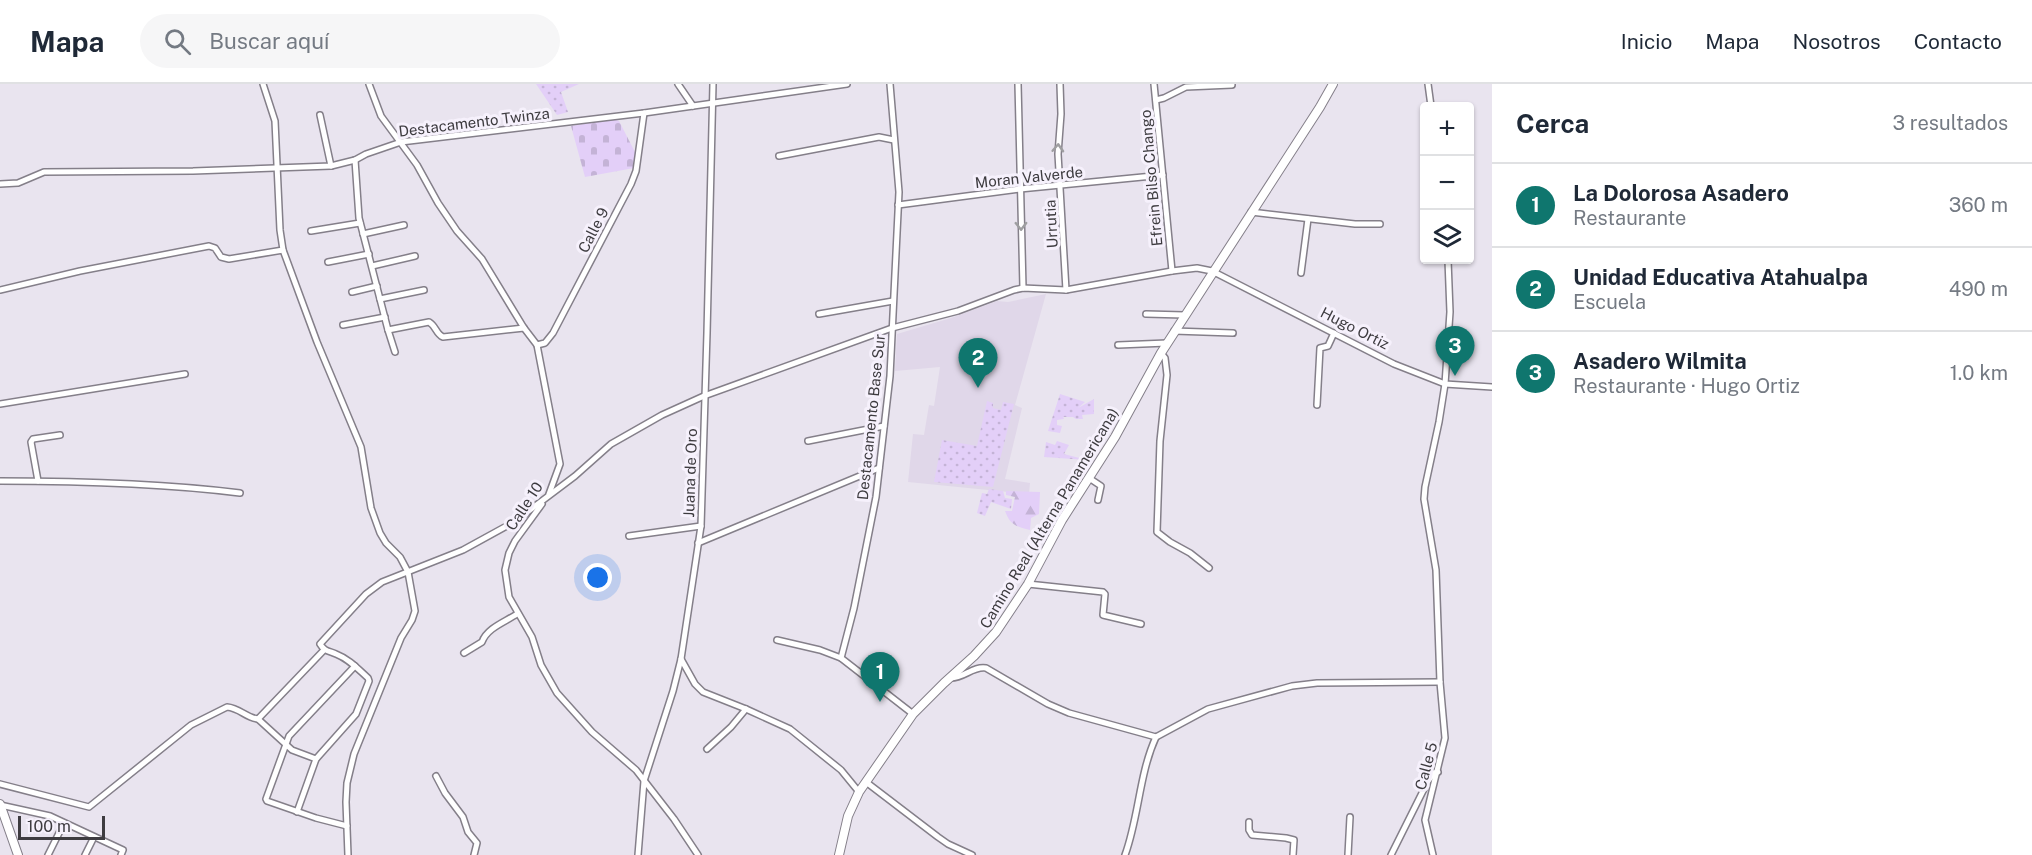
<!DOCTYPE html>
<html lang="es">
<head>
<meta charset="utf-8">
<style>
  :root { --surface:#fff; --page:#f6f6f7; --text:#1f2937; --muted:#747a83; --line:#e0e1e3; --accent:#0f766e }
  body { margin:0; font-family:"Public Sans",sans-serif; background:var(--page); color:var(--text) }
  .controls { position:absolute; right:18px; top:18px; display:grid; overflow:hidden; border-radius:6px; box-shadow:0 2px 4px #0004 }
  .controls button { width:54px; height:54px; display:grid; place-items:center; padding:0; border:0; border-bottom:2px solid var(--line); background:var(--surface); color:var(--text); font:30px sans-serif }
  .scale { position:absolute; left:18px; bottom:15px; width:87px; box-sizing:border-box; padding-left:6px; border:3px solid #3e3c40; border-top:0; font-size:16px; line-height:21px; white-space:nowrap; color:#3e3c40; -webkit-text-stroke:4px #f6f1fc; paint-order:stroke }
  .you { position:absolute; left:598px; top:494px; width:21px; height:21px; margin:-15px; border:4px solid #fff; border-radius:50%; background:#1a73e8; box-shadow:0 0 0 9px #1a73e833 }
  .badge { display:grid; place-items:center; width:39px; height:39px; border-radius:50%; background:var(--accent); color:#fff; font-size:20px; font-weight:700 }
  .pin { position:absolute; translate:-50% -50px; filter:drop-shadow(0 2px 3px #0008) }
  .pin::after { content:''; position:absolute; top:32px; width:21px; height:18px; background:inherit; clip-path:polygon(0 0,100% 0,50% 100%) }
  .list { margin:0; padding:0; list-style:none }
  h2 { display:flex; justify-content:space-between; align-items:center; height:78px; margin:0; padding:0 24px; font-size:26px }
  h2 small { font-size:20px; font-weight:400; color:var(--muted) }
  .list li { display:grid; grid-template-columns:39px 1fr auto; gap:18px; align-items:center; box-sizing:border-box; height:84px; padding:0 24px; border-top:2px solid var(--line) }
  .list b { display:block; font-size:22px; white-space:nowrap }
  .list p { margin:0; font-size:20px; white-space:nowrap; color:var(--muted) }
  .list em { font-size:20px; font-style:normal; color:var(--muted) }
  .icon { flex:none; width:33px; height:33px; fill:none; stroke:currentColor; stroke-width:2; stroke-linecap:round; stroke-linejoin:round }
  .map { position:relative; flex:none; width:1492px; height:771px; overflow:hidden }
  header { display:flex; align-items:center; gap:36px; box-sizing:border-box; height:84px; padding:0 30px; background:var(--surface); border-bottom:2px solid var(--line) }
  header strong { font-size:28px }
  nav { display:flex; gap:33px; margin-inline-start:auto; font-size:21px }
  .search { width:420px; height:54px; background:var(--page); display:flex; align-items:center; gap:15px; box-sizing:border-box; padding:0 21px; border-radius:33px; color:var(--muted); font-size:22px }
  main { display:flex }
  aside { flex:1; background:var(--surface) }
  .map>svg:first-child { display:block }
  .built { fill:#e0d7e9 }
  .grass { fill:url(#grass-dots) }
  .forest { fill:url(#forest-firs) }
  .cemetery { fill:url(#cemetery-stones) }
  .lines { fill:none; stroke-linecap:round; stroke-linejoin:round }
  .street-casing { stroke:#847f89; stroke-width:8 }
  .secondary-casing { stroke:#847f89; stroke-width:10 }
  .street { stroke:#fff; stroke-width:5 }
  .secondary { stroke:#fff; stroke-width:8 }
  .oneway { stroke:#9e9ea0 }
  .labels { text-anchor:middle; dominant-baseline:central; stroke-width:6; stroke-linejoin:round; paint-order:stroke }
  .street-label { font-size:15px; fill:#3e3c40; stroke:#f6f1fc }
</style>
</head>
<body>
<header>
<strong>Mapa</strong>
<div class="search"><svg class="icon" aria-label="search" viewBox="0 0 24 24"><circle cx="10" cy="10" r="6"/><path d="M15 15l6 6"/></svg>Buscar aquí</div>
<nav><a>Inicio</a><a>Mapa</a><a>Nosotros</a><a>Contacto</a></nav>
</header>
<main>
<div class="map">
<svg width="1492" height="771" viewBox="0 0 1492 771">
  <defs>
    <pattern id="grass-dots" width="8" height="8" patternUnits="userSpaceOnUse" patternTransform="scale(1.5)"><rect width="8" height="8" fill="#e3cff8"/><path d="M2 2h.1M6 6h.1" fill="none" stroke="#c4b3d6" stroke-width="1.8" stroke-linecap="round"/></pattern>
    <pattern id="forest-firs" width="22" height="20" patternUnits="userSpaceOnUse" patternTransform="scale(1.5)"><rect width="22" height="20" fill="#e3cff8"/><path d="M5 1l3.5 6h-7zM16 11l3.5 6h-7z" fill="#c4b3d6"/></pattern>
    <pattern id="cemetery-stones" width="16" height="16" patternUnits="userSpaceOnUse" patternTransform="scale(1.5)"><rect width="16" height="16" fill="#e3cff8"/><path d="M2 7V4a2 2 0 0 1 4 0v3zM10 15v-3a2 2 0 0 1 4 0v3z" fill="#c4b3d6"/></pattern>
  </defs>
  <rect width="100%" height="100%" fill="#e9e4ef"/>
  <!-- built -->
  <path class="built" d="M1046,210L1015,321L1022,324L1005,395L1030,399L1029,410L908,398L913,350L924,351L929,321L934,322L940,283L895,287L897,250L951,234L997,217L1008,218Z"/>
  <!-- grass -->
  <g class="grass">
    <path d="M536,0H579L561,8L568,28L557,31Z"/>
    <path d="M1060,310L1085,318L1078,324L1094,315V330L1082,331L1083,335H1076L1073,333H1063L1064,335L1057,336V341L1062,342L1060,349L1048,347Z"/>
    <path d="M987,317L993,319V324L1001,326L1003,318L1014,320L993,403L934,398L942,356L977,362Z"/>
    <path d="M1057,357L1069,361L1064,370L1087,376L1044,373L1046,358L1055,361Z"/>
    <path d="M989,405L1003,407L1005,414L1012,415L1011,425L991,418L985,432L977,429L982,409L987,410Z"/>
  </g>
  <!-- forest -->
  <path class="forest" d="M1006,407L1040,408L1039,430L1031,434L1030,446C1017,443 1010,441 1005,427H1012L1015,413L1006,411Z"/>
  <!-- cemetery -->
  <path class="cemetery" d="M614,35L619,37L637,72L634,84L585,93L571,42Z"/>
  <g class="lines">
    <defs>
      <g id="street">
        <path d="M263,0L275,37L280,146L283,166L317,258L361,363L371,424L380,449L386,459L400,473L408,488L415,527L412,536L401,554L354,670L347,699L346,718L348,771"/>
        <path d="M369,0L381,32L417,81L438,119L457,147L482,175L524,244L537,261L560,380L549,410"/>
        <path d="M678,0L693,22"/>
        <path d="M890,0L899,108L890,292L876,413L854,524L841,574L913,630"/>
        <path d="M1018,0L1023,204"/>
        <path d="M1060,0L1061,30L1058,70L1066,206"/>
        <path d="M1154,0L1172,187"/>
        <path d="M1428,0L1431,22"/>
        <path d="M1156,16L1164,14L1186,3L1232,1"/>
        <path d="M320,31L331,82"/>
        <path d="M779,72L879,53L894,56"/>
        <path d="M355,76L359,134L388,246L395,268"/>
        <path d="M0,100L18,99L44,88L193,87L331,82L355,76L366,70L401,58L644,29L847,0"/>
        <path d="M898,121L1020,105L1163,91"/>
        <path d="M1251,128L1355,140H1380"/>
        <path d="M311,147L360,139"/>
        <path d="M363,150L404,141"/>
        <path d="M328,178L369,170"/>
        <path d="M372,182L415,172"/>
        <path d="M1301,189L1308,135"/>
        <path d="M0,206L80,187L209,162L215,164L221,173L229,175L283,166"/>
        <path d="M352,208L377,202"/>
        <path d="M380,215L424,206"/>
        <path d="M819,230L893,217"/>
        <path d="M1146,230L1184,231"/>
        <path d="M343,241L385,233"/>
        <path d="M388,246L429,238C436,242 436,250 443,253L524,244"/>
        <path d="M1174,247L1233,249"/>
        <path d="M537,261L545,259L553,249L631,100L636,87L644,29"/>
        <path d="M1118,261L1167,259"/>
        <path d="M1161,269L1165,274L1167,291L1160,357L1157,448L1170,458L1190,469L1209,484"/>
        <path d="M0,320L185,290"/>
        <path d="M1317,321L1320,264L1328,262L1334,249"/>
        <path d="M808,357L884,342"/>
        <path d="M1089,394L1101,402L1098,416"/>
        <path d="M0,397C80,397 160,399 240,409"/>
        <path d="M38,397L31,358L33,355L60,351"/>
        <path d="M542,420L515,457L509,469L505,486L509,513L532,553L541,581L557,609L592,648L636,686L674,735L698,771"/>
        <path d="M629,452L701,442"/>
        <path d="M698,459L879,384"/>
        <path d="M1028,500L1103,508L1105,510L1103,531L1141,540"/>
        <path d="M777,556L820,566L841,574"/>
        <path d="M464,569L482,558C487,544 505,538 517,530"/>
        <path d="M681,575L695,600L703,608L746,625L790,645L841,686L859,708"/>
        <path d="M951,594C964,594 973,582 986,584L1048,620L1069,629L1156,653L1208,625L1292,602L1317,599L1440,598"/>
        <path d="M258,635L292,666L316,675"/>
        <path d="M707,665L731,643L746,625"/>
        <path d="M436,692L445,709L463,733L468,748L477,759L474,771"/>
        <path d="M866,698L938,753L948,760L972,771"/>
        <path d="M0,700L89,723L191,641L227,623C240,624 246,634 258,635L324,566"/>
        <path d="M0,721L50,732L123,766L121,771"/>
        <path d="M297,728L316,675L356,630L369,597L368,594C358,585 349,575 336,570C329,567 324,567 320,560L366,510L382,498L463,466L514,438L575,392L611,360L662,331L704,312L892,244L958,227L1014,206L1023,204L1066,206L1172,187L1197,184L1212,187L1394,280L1445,300L1492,303"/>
        <path d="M1249,738V746L1252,751L1286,754L1294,756L1293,771"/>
        <path d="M347,742L316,734L267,717L266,715L289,652L355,582"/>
        <path d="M48,771L64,739"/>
        <path d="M85,771L94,753"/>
        <path d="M638,771L644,697L673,607L681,575L701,442L707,249L713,0"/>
        <path d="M1125,771C1139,733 1139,690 1156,653"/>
        <path d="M1348,771L1350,733"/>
        <path d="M1391,771L1428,697L1434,689L1438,688"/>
        <path d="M1433,771L1425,736L1445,654L1440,598L1436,486L1424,415L1425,403L1439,338L1445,300L1450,228L1448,176"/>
      </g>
      <g id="secondary">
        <path d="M0,720L18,771"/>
        <path d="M839,771L848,732L859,708L913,630L944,599L974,572L996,548L1028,500L1062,436L1115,353L1161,269L1320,23L1333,0"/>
      </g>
    </defs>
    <!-- street casing -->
    <use href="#street" class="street-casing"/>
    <!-- secondary casing -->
    <use href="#secondary" class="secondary-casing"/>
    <!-- street -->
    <use href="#street" class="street"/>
    <!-- secondary -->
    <use href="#secondary" class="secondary"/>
  </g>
  <!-- one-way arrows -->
  <defs><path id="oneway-chevron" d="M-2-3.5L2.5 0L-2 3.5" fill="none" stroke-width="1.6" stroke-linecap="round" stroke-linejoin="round" transform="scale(1.5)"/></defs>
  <g class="oneway">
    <use href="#oneway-chevron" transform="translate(1058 64) rotate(-87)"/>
    <use href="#oneway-chevron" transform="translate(1021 142) rotate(89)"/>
  </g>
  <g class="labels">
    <!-- street labels -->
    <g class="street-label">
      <text transform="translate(474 38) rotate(-7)">Destacamento Twinza</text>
      <text transform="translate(1029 93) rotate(-6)">Moran Valverde</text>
      <text transform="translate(1151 94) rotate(-95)">Efrein Bilso Chango</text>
      <text transform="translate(1051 140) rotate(-93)">Urrutia</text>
      <text transform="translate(593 146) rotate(-63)">Calle 9</text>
      <text transform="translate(1355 244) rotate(27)">Hugo Ortiz</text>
      <text transform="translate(871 333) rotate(-84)">Destacamento Base Sur</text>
      <text transform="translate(690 389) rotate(-88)">Juana de Oro</text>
      <text transform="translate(524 422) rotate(-57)">Calle 10</text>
      <text transform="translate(1049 434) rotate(-59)">Camino Real (Alterna Panamericana)</text>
      <text transform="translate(1426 682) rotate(-75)">Calle 5</text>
    </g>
  </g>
</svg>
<div class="controls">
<button>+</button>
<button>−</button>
<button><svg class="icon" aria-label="layers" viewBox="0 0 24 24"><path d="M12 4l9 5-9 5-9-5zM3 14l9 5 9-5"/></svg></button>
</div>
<div class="scale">100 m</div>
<div class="you"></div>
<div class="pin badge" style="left:880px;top:618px">1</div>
<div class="pin badge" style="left:978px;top:304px">2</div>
<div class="pin badge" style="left:1455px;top:292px">3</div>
</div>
<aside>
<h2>Cerca<small>3 resultados</small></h2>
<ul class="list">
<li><span class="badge">1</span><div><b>La Dolorosa Asadero</b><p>Restaurante</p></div><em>360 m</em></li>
<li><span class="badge">2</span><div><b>Unidad Educativa Atahualpa</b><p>Escuela</p></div><em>490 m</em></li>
<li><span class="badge">3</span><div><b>Asadero Wilmita</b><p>Restaurante · Hugo Ortiz</p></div><em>1.0 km</em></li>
</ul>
</aside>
</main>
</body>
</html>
